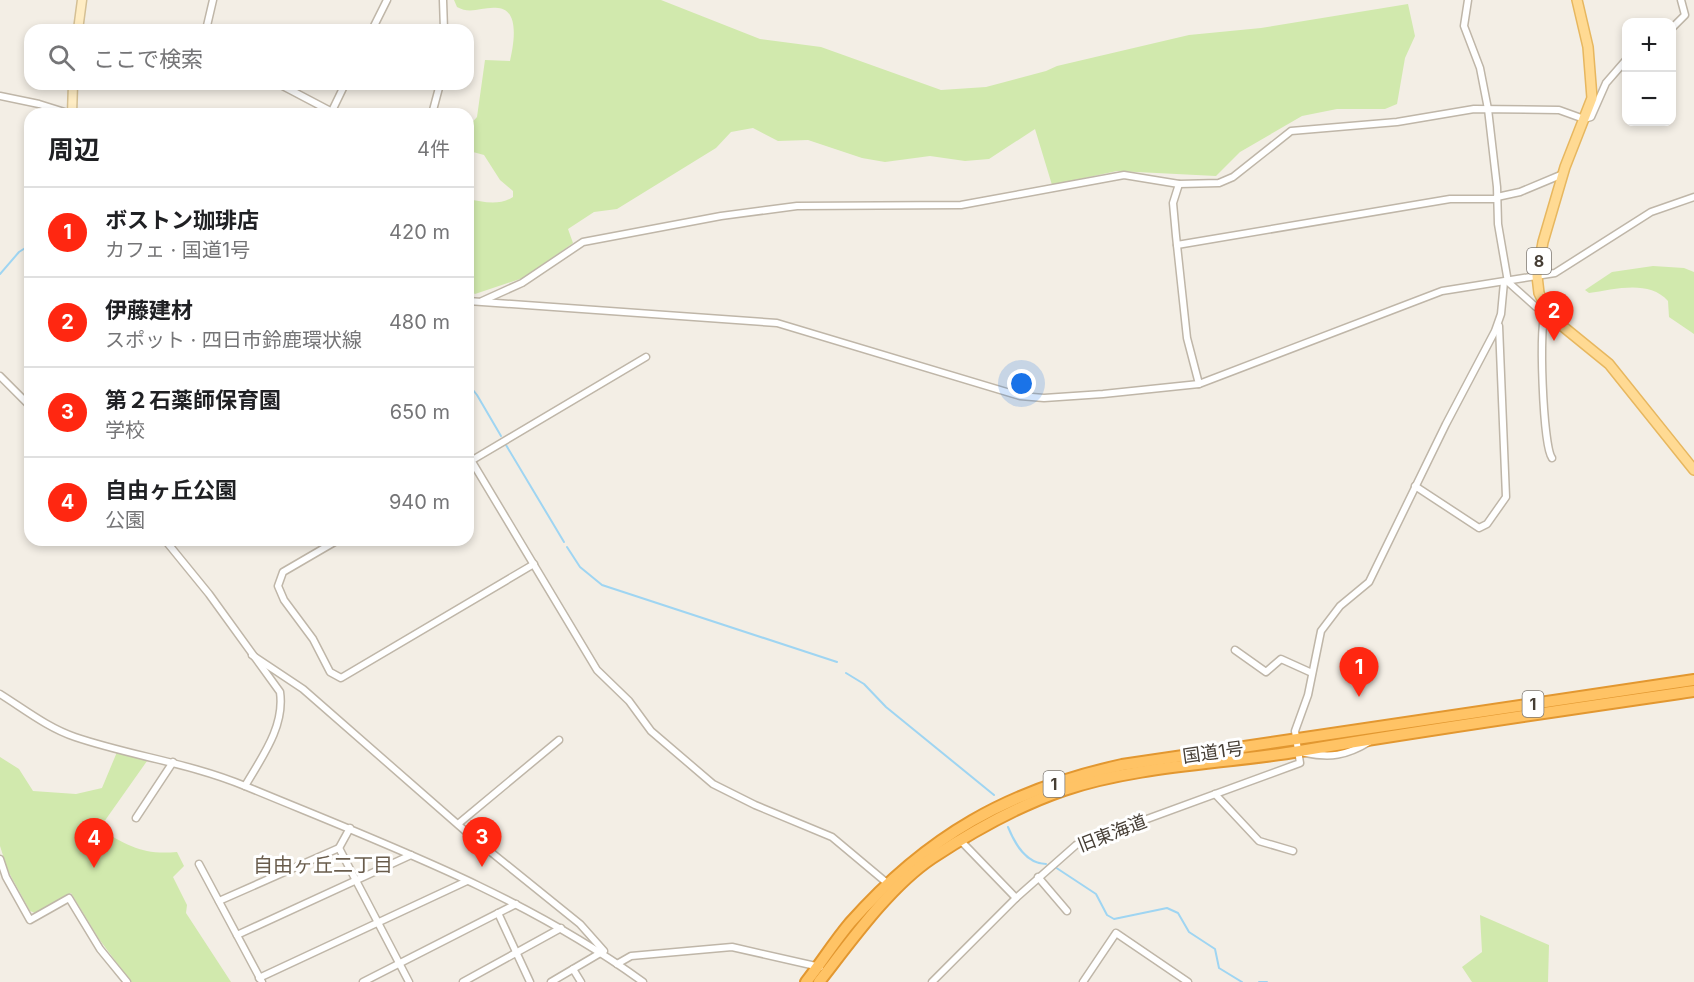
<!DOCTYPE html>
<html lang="ja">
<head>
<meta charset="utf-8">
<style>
  :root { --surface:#fff; --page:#f6f6f6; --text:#202124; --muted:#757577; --line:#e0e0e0; --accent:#ff2711 }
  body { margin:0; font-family:Inter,"Noto Sans JP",sans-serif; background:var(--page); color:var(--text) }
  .controls { position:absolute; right:18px; top:18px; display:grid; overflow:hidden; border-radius:12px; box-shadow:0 3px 9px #0003 }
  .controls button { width:54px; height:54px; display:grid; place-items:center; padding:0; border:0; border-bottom:2px solid var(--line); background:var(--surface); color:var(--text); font:30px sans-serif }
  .you { position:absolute; left:1022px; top:384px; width:21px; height:21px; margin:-15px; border:4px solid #fff; border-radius:50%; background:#1a73e8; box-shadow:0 0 0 9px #1a73e833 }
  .badge { display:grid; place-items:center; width:39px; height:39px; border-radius:50%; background:var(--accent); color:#fff; font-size:20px; font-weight:700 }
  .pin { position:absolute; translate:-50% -50px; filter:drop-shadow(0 2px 3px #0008) }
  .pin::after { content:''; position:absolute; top:32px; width:21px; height:18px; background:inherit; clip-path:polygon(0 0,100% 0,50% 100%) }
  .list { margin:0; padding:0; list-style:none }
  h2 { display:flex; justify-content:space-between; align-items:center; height:78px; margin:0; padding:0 24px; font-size:26px }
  h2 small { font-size:20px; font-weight:400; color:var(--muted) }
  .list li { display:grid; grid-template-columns:39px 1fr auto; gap:18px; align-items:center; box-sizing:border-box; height:90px; padding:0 24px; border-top:2px solid var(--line) }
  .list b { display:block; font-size:22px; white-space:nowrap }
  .list p { margin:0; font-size:20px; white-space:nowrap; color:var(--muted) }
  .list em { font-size:20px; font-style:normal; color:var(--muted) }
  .icon { flex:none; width:33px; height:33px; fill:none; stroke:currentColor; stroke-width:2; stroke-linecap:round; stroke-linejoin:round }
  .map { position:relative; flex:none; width:1694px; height:982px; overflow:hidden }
  .search { position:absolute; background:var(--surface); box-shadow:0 3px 9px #0003; left:24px; top:24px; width:450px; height:66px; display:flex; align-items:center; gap:15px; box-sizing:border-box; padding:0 21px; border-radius:18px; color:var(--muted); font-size:22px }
  .panel { position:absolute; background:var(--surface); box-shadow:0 3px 9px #0003; left:24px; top:108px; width:450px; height:438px; border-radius:18px }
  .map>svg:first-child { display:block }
  .green { fill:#d1e9ad }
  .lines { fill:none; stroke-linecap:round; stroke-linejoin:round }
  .stream { stroke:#9fd5f2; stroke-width:2 }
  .street-casing { stroke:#bfb6a8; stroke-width:9 }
  .secondary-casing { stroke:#d5c094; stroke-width:11 }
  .primary-casing { stroke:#e7b75f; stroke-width:12 }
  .highway-casing { stroke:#e29730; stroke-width:14 }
  .street { stroke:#fff; stroke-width:6 }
  .secondary { stroke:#ffedc4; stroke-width:8 }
  .primary { stroke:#ffda93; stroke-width:9 }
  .highway { stroke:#ffc365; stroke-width:10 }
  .labels { text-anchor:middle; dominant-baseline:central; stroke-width:6; stroke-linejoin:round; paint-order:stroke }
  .shield { fill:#fff; stroke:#7e7872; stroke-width:1.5 }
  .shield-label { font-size:16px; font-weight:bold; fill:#463e35 }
  .street-label { font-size:18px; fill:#463e35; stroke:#fff }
  .neighbourhood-label { font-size:20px; fill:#695c4c; stroke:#fff }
</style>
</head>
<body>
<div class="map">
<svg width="1694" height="982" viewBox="0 0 1694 982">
  <rect width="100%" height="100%" fill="#f3eee5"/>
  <!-- green -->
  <g class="green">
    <path d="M454,0H661L760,39L821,47L941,90L986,87L1046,71L1057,66L1189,35L1261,28L1408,4L1415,36L1405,58L1397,104L1385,109H1337L1302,116L1240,152L1216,176L1117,171L1052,185L1035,129L989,159L965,161L930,156L885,162L862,158L808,140L778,141L753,128L731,132L716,148L617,209L594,212L568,229L573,243L526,277L475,294L468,289V199C483,202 499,206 513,197V191L500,180L484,155L473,152L468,144V127L477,117L485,60L510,61C513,47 521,10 498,8C483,6 471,15 457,7Z"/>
    <path d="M1653,266L1684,268L1694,272V334L1669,317L1668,301C1648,279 1614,290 1589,293L1585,290L1612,272Z"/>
    <path d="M117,752L147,761L99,829C129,846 142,855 177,852L184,866L173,877L187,905L186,913L231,982H131L99,939L71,893L35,913L30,911L8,871L0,846V757L19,769L33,791L76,794L102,788Z"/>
    <path d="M1480,915L1549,945L1548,982H1472L1462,967L1482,952Z"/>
  </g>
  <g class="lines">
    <!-- stream -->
    <g class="stream">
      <path d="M0,274L19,252L30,245"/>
      <path d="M468,394L473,390L477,395L501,436"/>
      <path d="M506,445L564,542"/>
      <path d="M567,547L580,567L602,585L837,662"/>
      <path d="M846,673L864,684L886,707L994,795"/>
      <path d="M1008,827C1015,844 1026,864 1046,864"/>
      <path d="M1055,867L1096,894L1107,915L1114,919L1167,908L1178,913L1189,932L1215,949L1219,968L1242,982"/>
      <path d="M1259,982H1267"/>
    </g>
    <defs>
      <g id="street">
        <path d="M443,0L444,30"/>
        <path d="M1468,0L1464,26L1480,68L1488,109L1497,187L1498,224L1508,282L1536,307L1543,306"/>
        <path d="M1672,28L1685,15L1681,0"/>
        <path d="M206,30L213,0"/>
        <path d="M372,30L387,0"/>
        <path d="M279,84L336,114"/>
        <path d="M0,96L39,104L71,114"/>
        <path d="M331,113L345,84"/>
        <path d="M432,114L440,84"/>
        <path d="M1179,184L1173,203L1176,236L1187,338L1199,384"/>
        <path d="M1497,197L1520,192L1563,174"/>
        <path d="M1177,245L1450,199H1496"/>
        <path d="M468,301L777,323L1020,396L1044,398L1103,394L1199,384L1442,291L1555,273L1651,212L1694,197"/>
        <path d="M482,301L522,283L583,242L721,216L797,206L961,205L1124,175L1179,184L1219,183L1233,177L1291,131L1397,122L1474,109L1559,110L1584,119L1591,117L1606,83L1626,60"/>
        <path d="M1546,311C1538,322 1543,446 1552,458"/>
        <path d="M0,376L30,406"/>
        <path d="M468,455L597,670L629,701L651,731L713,784L755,805L832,837L887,883"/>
        <path d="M469,462L646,357"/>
        <path d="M1415,486L1479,528L1487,524L1506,497L1499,326"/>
        <path d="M165,540L209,594L280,692C285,726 262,757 245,786"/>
        <path d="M338,540L283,572L278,586L284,600L313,639L330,672L341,678L534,564"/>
        <path d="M1235,650L1266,672L1281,659L1312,673"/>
        <path d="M252,655L303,689L471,836L580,924L604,951"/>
        <path d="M0,694C24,709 48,728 75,737C131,756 190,763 245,786C382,843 522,894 643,982"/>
        <path d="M1305,753C1330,758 1346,756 1369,742"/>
        <path d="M1215,794L1259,841L1293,851"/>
        <path d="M136,818L173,762"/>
        <path d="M458,824L559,740"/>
        <path d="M960,840L1016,898"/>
        <path d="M339,848L350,828"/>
        <path d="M0,859L6,877L30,920L69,898L100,949L127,982"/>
        <path d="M199,864L262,982"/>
        <path d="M1038,877L1067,911"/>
        <path d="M219,901L339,848L409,982"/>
        <path d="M498,913L530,982"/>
        <path d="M237,935L411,855"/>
        <path d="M617,964L631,956L732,947L820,967"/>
        <path d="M573,969L581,982"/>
        <path d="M259,978L467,881"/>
        <path d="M363,982L516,904"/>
        <path d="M463,982L561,928"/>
        <path d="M551,982L602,952"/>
        <path d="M932,982L1016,898L1076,845L1300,763L1295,731L1308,695L1321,631L1340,606L1369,582L1446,424L1495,331L1501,314L1504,282"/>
        <path d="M1083,982L1116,933L1188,982"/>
      </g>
      <g id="secondary">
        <path d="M78,30L82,0"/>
        <path d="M72,114L73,84"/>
      </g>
      <path id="primary" d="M1577,0L1588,47L1592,98L1565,167L1543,242L1537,276L1539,293L1550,316L1609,364L1694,470"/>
      <g id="highway">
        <path d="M806,982C821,963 834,942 850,923C927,836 1008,790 1122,765L1694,680"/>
        <path d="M819,982C851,941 889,887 932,858C973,831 1017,806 1064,790C1139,765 1222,764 1300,751C1431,729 1563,710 1694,691"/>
      </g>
    </defs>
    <!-- street casing -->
    <use href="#street" class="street-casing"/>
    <!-- secondary casing -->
    <use href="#secondary" class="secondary-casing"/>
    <!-- primary casing -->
    <use href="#primary" class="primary-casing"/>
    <!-- highway casing -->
    <use href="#highway" class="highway-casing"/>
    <!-- street -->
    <use href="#street" class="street"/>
    <!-- secondary -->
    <use href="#secondary" class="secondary"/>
    <!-- primary -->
    <use href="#primary" class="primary"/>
    <!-- highway -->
    <use href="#highway" class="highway"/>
  </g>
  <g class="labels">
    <!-- shield labels -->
    <g class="shield">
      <rect x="1527" y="248" width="24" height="26" rx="4.5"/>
      <rect x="1522.5" y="691" width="21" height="26" rx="4.5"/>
      <rect x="1043.5" y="771" width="21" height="26" rx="4.5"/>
    </g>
    <g class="shield-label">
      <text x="1539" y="261">8</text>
      <text x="1533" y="704">1</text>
      <text x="1054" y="784">1</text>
    </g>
    <!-- street labels -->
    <g class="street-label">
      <text transform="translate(1213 752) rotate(-8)">国道1号</text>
      <text transform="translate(1112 833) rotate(-21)">旧東海道</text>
    </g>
    <!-- neighbourhood labels -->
    <g class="neighbourhood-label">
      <text x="323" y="865">自由ヶ丘二丁目</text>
    </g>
  </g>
</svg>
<div class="controls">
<button>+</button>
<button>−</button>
</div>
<div class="you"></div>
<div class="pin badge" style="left:1359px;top:697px">1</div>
<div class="pin badge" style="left:1554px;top:341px">2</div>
<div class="pin badge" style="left:482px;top:867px">3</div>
<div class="pin badge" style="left:94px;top:868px">4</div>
<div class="search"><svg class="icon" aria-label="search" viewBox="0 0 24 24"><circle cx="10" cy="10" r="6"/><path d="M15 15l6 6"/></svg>ここで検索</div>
<section class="panel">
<h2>周辺<small>4件</small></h2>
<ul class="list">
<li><span class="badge">1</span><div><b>ボストン珈琲店</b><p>カフェ · 国道1号</p></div><em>420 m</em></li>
<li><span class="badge">2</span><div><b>伊藤建材</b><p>スポット · 四日市鈴鹿環状線</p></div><em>480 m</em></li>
<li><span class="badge">3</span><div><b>第２石薬師保育園</b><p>学校</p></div><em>650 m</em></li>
<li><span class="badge">4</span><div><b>自由ヶ丘公園</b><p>公園</p></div><em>940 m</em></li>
</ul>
</section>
</div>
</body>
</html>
